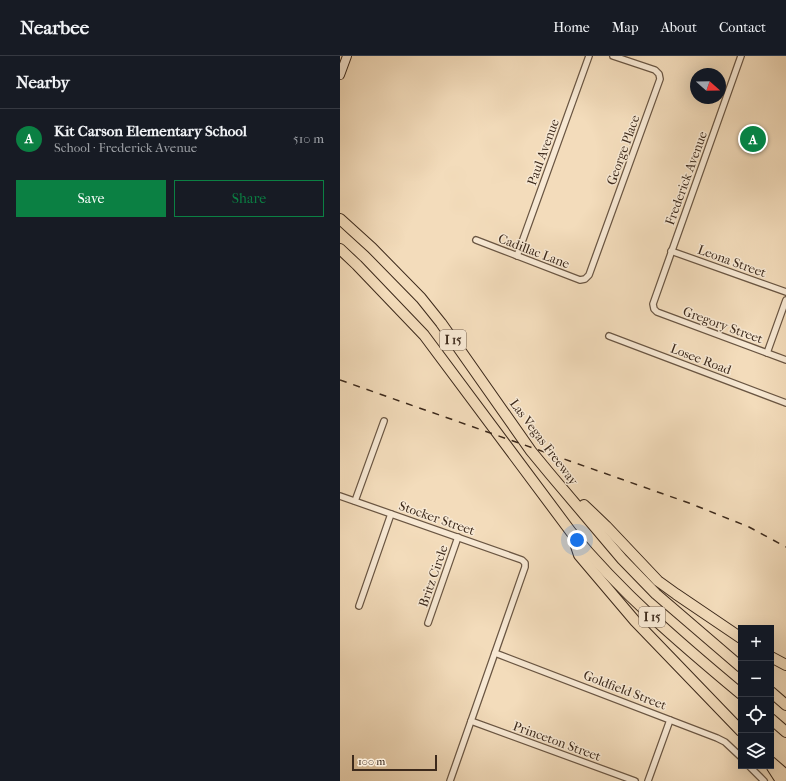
<!DOCTYPE html>
<html lang="en">
<head>
<meta charset="utf-8">
<style>
  :root { --surface:#171b24; --page:#20242c; --text:#f1f3f6; --muted:#9ea1a6; --line:#363941; --accent:#0b8043 }
  body { margin:0; font-family:"IM FELL French Canon",serif; background:var(--page); color:var(--text) }
  .controls { position:absolute; right:12px; bottom:12px; display:grid; overflow:hidden; border-radius:0px; box-shadow:0 4px 16px #0002 }
  .controls button { width:36px; height:36px; display:grid; place-items:center; padding:0; border:0; border-bottom:1px solid var(--line); background:var(--surface); color:var(--text); font:20px sans-serif }
  .compass { position:absolute; left:350px; top:12px; width:36px; height:36px; border-radius:50%; background:var(--surface); box-shadow:0 4px 16px #0002; rotate:110deg }
  .scale { position:absolute; left:12px; bottom:10px; width:85px; box-sizing:border-box; padding-left:4px; border:2px solid #3c291b; border-top:0; font-size:11px; line-height:14px; white-space:nowrap; color:#3c291b; -webkit-text-stroke:3px #f7e8d3; paint-order:stroke }
  .you { position:absolute; left:237px; top:484px; width:14px; height:14px; margin:-10px; border:3px solid #fff; border-radius:50%; background:#1a73e8; box-shadow:0 0 0 6px #1a73e833 }
  .badge { display:grid; place-items:center; width:26px; height:26px; border-radius:50%; background:var(--accent); color:#fff; font-size:13px; font-weight:700 }
  .pin { position:absolute; translate:-50% -50%; border:2px solid #fff; box-shadow:0 1px 4px #0006 }
  .list { margin:0; padding:0; list-style:none }
  h2 { display:flex; justify-content:space-between; align-items:center; height:52px; margin:0; padding:0 16px; font-size:17px }
  h2 small { font-size:13px; font-weight:400; color:var(--muted) }
  .list li { display:grid; grid-template-columns:26px 1fr auto; gap:12px; align-items:center; box-sizing:border-box; height:60px; padding:0 16px; border-top:1px solid var(--line) }
  .list b { display:block; font-size:15px; white-space:nowrap }
  .list p { margin:0; font-size:13px; white-space:nowrap; color:var(--muted) }
  .list em { font-size:13px; font-style:normal; color:var(--muted) }
  .actions { display:flex; gap:8px; padding:12px 16px }
  .actions a { flex:1; padding:9px 0; border:1px solid var(--accent); border-radius:0px; text-align:center; font-size:14px; color:var(--accent) }
  .actions .main { background:var(--accent); color:#fff }
  .icon { flex:none; width:22px; height:22px; fill:none; stroke:currentColor; stroke-width:2; stroke-linecap:round; stroke-linejoin:round }
  .map { position:relative; flex:none; width:446px; height:725px; overflow:hidden }
  header { display:flex; align-items:center; gap:24px; box-sizing:border-box; height:56px; padding:0 20px; background:var(--surface); border-bottom:1px solid var(--line) }
  header strong { font-size:19px }
  nav { display:flex; gap:22px; margin-inline-start:auto; font-size:14px }
  main { display:flex }
  aside { flex:1; background:var(--surface) }
  .map>svg:first-child { display:block }
  .lines { fill:none; stroke-linecap:round; stroke-linejoin:round }
  .street-casing { stroke:#6a5643; stroke-width:8 }
  .secondary-casing { stroke:#3c291b; stroke-width:10 }
  .highway-casing { stroke:#3c291b; stroke-width:12 }
  .street { stroke:#f7e8d3; stroke-width:5.5 }
  .secondary { stroke:#f7e8d3; stroke-width:8 }
  .highway { stroke:#f3dcbb; stroke-width:10 }
  .rail { stroke:#3c291b; stroke-width:1.5; stroke-dasharray:7 7; stroke-linecap:butt }
  .labels { text-anchor:middle; dominant-baseline:central; stroke-width:3; stroke-linejoin:round; paint-order:stroke }
  .shield { fill:#f7e8d3; stroke:#746252; stroke-width:1 }
  .shield-label { font-size:12px; font-weight:bold; fill:#3c291b }
  .street-label { font-size:13px; fill:#3c291b; stroke:#f7e8d3 }
</style>
</head>
<body>
<header>
<strong>Nearbee</strong>
<nav><a>Home</a><a>Map</a><a>About</a><a>Contact</a></nav>
</header>
<main>
<aside>
<h2>Nearby<small></small></h2>
<ul class="list">
<li><span class="badge">A</span><div><b>Kit Carson Elementary School</b><p>School · Frederick Avenue</p></div><em>510 m</em></li>
</ul>
<div class="actions"><a class="main">Save</a><a>Share</a></div>
</aside>
<div class="map">
<svg width="446" height="725" viewBox="0 0 446 725">
  <rect width="100%" height="100%" fill="#f3dcbb"/>
  <filter id="stains"><feTurbulence type="fractalNoise" baseFrequency=".005" numOctaves="4"/><feColorMatrix values="0 0 0 0 .2 0 0 0 0 .09 0 0 0 0 .02 0 0 0 .5 -.17"/></filter>
  <radialGradient id="worn" r=".72"><stop offset=".6" stop-color="#630" stop-opacity="0"/><stop offset="1" stop-color="#630" stop-opacity=".3"/></radialGradient>
  <g class="lines">
    <defs>
      <g id="street">
        <path d="M401,0L313,248L314,253L317,256L446,304"/>
        <path d="M136,184L240,224L245,223L249,219L320,23L319,18L315,14L273,0"/>
        <path d="M331,195L446,236"/>
        <path d="M177,200L249,0"/>
        <path d="M269,280L446,347"/>
        <path d="M427,297L446,244"/>
        <path d="M0,440L182,504L185,507V511L110,725"/>
        <path d="M15,445L44,365"/>
        <path d="M19,550L51,458"/>
        <path d="M88,567L118,481"/>
        <path d="M155,597L377,682L385,686L401,701"/>
        <path d="M131,665L295,725"/>
        <path d="M409,710L424,725"/>
        <path d="M308,725L330,664"/>
      </g>
      <path id="secondary" d="M0,19L7,0"/>
      <g id="highway">
        <path d="M0,163L32,192L81,242L101,267L191,395L210,418L282,503L316,538L401,611"/>
        <path d="M0,193L17,209L84,279L231,476C281,537 341,588 401,638"/>
        <path d="M244,449L266,470L318,525L336,538L401,582"/>
        <path d="M234,484L239,499L295,565L401,675"/>
        <path d="M431,601L446,609"/>
        <path d="M431,636L446,649"/>
        <path d="M431,663L446,676"/>
        <path d="M431,706L446,719"/>
        <path d="M432,711L441,725"/>
      </g>
    </defs>
    <!-- street casing -->
    <use href="#street" class="street-casing"/>
    <!-- secondary casing -->
    <use href="#secondary" class="secondary-casing"/>
    <!-- highway casing -->
    <use href="#highway" class="highway-casing"/>
    <!-- street -->
    <use href="#street" class="street"/>
    <!-- secondary -->
    <use href="#secondary" class="secondary"/>
    <!-- highway -->
    <use href="#highway" class="highway"/>
    <!-- rail -->
    <path class="rail" d="M0,324L349,447L409,471L446,491"/>
  </g>
  <g class="labels">
    <!-- shield labels -->
    <g class="shield">
      <rect x="100" y="274" width="26" height="20" rx="3"/>
      <rect x="299" y="551" width="26" height="20" rx="3"/>
    </g>
    <g class="shield-label">
      <text x="113" y="284">I 15</text>
      <text x="312" y="561">I 15</text>
    </g>
    <!-- street labels -->
    <g class="street-label">
      <text transform="translate(283 94) rotate(-70)">George Place</text>
      <text transform="translate(203 96) rotate(-70)">Paul Avenue</text>
      <text transform="translate(346 122) rotate(-70)">Frederick Avenue</text>
      <text transform="translate(194 195) rotate(21)">Cadillac Lane</text>
      <text transform="translate(392 205) rotate(20)">Leona Street</text>
      <text transform="translate(383 269) rotate(20)">Gregory Street</text>
      <text transform="translate(361 303) rotate(21)">Losee Road</text>
      <text transform="translate(204 386) rotate(53)">Las Vegas Freeway</text>
      <text transform="translate(97 462) rotate(19)">Stocker Street</text>
      <text transform="translate(93 520) rotate(-71)">Britz Circle</text>
      <text transform="translate(285 634) rotate(21)">Goldfield Street</text>
      <text transform="translate(217 685) rotate(20)">Princeton Street</text>
    </g>
  </g>
  <rect width="100%" height="100%" filter="url(#stains)"/>
  <rect width="100%" height="100%" fill="url(#worn)"/>
</svg>
<div class="controls">
<button>+</button>
<button>−</button>
<button><svg class="icon" aria-label="locate" viewBox="0 0 24 24"><circle cx="12" cy="12" r="6"/><path d="M12 2v4M12 18v4M2 12h4M18 12h4"/></svg></button>
<button><svg class="icon" aria-label="layers" viewBox="0 0 24 24"><path d="M12 4l9 5-9 5-9-5zM3 14l9 5 9-5"/></svg></button>
</div>
<svg class="compass" viewBox="-18 -18 36 36"><path d="M0-13l5 13h-10z" fill="#e53935"/><path d="M0 13l5-13h-10z" fill="#9ea1a6"/></svg>
<div class="scale">100 m</div>
<div class="you"></div>
<div class="pin badge" style="left:413px;top:83px">A</div>
</div>
</main>
</body>
</html>
